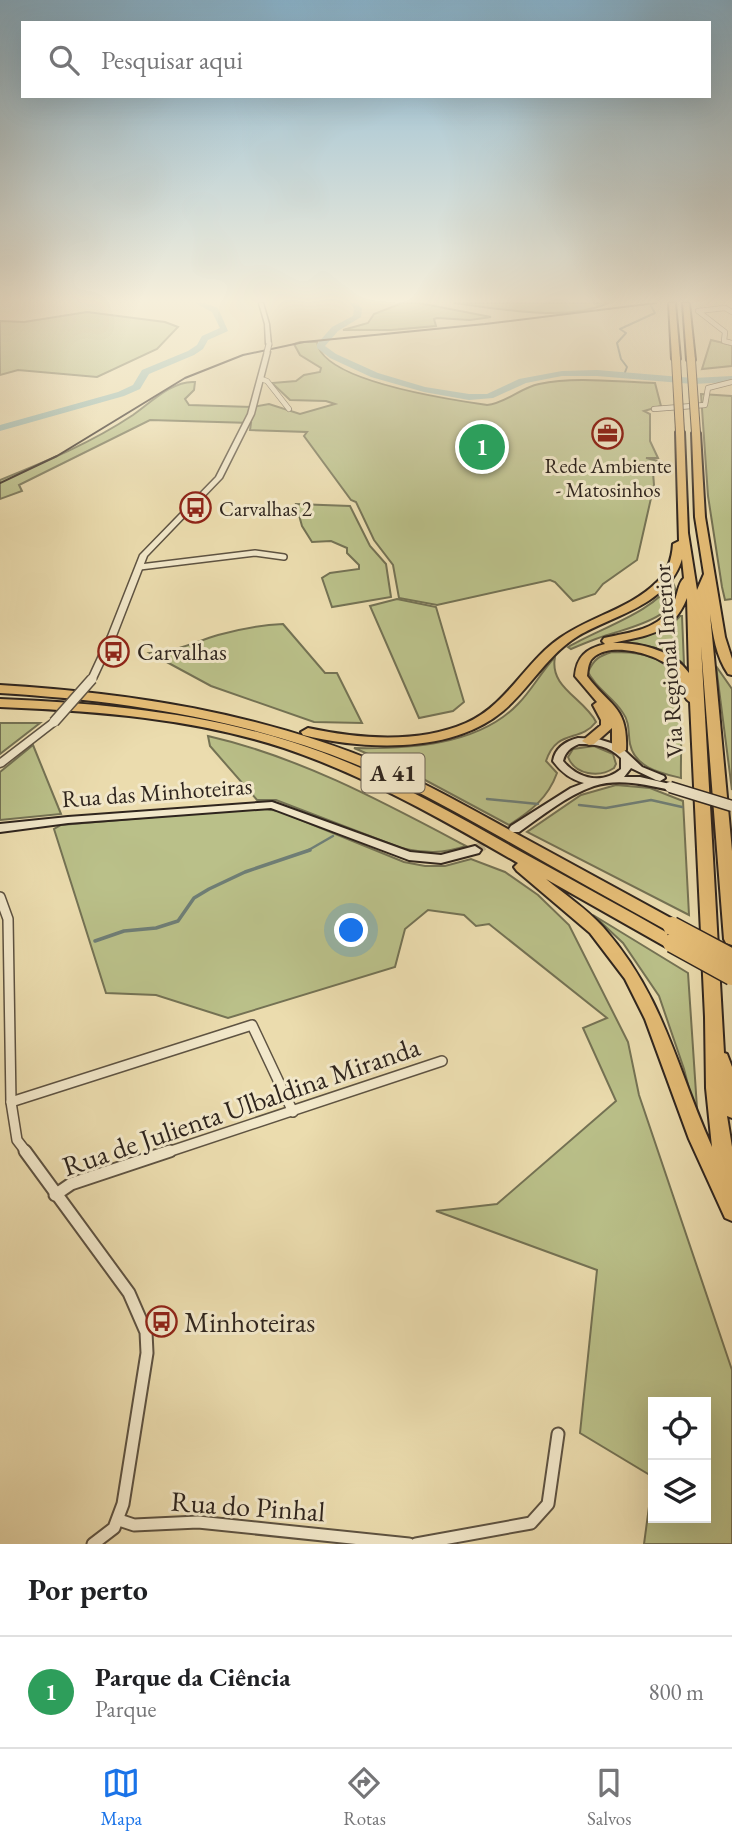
<!DOCTYPE html>
<html lang="pt">
<head>
<meta charset="utf-8">
<style>
  :root { --surface:#fff; --page:#f6f6f6; --text:#202124; --muted:#757577; --line:#e0e0e0; --accent:#1a73e8 }
  body { margin:0; font-family:"EB Garamond",serif; background:var(--page); color:var(--text) }
  .controls { position:absolute; right:21px; bottom:21px; display:grid; overflow:hidden; border-radius:0px; box-shadow:0 7px 28px #0002 }
  .controls button { width:63px; height:63px; display:grid; place-items:center; padding:0; border:0; border-bottom:2px solid var(--line); background:var(--surface); color:var(--text); font:35px sans-serif }
  .you { position:absolute; left:352px; top:931px; width:24px; height:24px; margin:-18px; border:5px solid #fff; border-radius:50%; background:#1a73e8; box-shadow:0 0 0 10px #1a73e833 }
  .badge { display:grid; place-items:center; width:46px; height:46px; border-radius:50%; background:var(--accent); color:#fff; font-size:23px; font-weight:700 }
  .pin { position:absolute; translate:-50% -50%; border:4px solid #fff; box-shadow:0 2px 7px #0006 }
  .list { margin:0; padding:0; list-style:none }
  h2 { display:flex; justify-content:space-between; align-items:center; height:91px; margin:0; padding:0 28px; font-size:30px }
  h2 small { font-size:23px; font-weight:400; color:var(--muted) }
  .list li { display:grid; grid-template-columns:46px 1fr auto; gap:21px; align-items:center; box-sizing:border-box; height:112px; padding:0 28px; border-top:2px solid var(--line) }
  .list b { display:block; font-size:26px; white-space:nowrap }
  .list p { margin:0; font-size:23px; white-space:nowrap; color:var(--muted) }
  .list em { font-size:23px; font-style:normal; color:var(--muted) }
  .icon { flex:none; width:38px; height:38px; fill:none; stroke:currentColor; stroke-width:2; stroke-linecap:round; stroke-linejoin:round }
  .map { position:relative; flex:none; width:732px; height:1544px; overflow:hidden }
  .search { position:absolute; background:var(--surface); box-shadow:0 7px 28px #0002; left:21px; right:21px; top:21px; height:77px; display:flex; align-items:center; gap:18px; box-sizing:border-box; padding:0 24px; border-radius:0px; color:var(--muted); font-size:26px }
  .sheet { height:203px; background:var(--surface) }
  nav { display:flex; justify-content:space-around; align-items:center; box-sizing:border-box; height:98px; border-top:2px solid var(--line); background:var(--surface); font-size:19px; color:var(--muted) }
  nav a { display:grid; justify-items:center; gap:4px }
  nav .on { color:var(--accent) }
  .map>svg:first-child { display:block }
  .green { fill:#bac089; stroke:#747254; stroke-width:2; fill-rule:evenodd }
  .lines { fill:none; stroke-linecap:round; stroke-linejoin:round }
  .stream-far2 { stroke:#6f7e76; stroke-width:2 }
  .stream-far1 { stroke:#6f7e76; stroke-width:2.5 }
  .stream { stroke:#6f7e76; stroke-width:3.5 }
  .river { fill:#99bab1; fill-rule:evenodd }
  .secondary-tunnel { stroke:#c5b791; stroke-width:10; stroke-dasharray:10 5; stroke-linecap:butt }
  .minor-far3-casing { stroke:#5e5342; stroke-width:6 }
  .minor-far2-casing { stroke:#5e5342; stroke-width:8 }
  .minor-far1-casing { stroke:#5e5342; stroke-width:12 }
  .minor-casing { stroke:#5e5342; stroke-width:15 }
  .tertiary-casing { stroke:#5e5342; stroke-width:3 }
  .secondary-casing { stroke:#2f251e; stroke-width:4 }
  .motorway-casing { stroke:#2f251e; stroke-width:4 }
  .minor-far3 { stroke:#f2e8ca; stroke-width:4.5 }
  .minor-far2 { stroke:#f2e8ca; stroke-width:5 }
  .minor-far1 { stroke:#f2e8ca; stroke-width:9 }
  .minor { stroke:#f2e8ca; stroke-width:11 }
  .tertiary { fill:#f2e8ca; fill-rule:evenodd }
  .secondary { fill:#f2e8ca; fill-rule:evenodd }
  .motorway { fill:#e6be77; fill-rule:evenodd }
  .tram { stroke:#2f251e; stroke-width:2 }
  .tertiary-bridge-far1-casing { stroke:#5e5342; stroke-width:7; stroke-linecap:butt }
  .tertiary-bridge-casing { stroke:#5e5342; stroke-width:12; stroke-linecap:butt }
  .secondary-bridge-casing { stroke:#2f251e; stroke-width:13; stroke-linecap:butt }
  .motorway-bridge-far1-casing { stroke:#2f251e; stroke-width:10; stroke-linecap:butt }
  .motorway-bridge-casing { stroke:#2f251e; stroke-width:21; stroke-linecap:butt }
  .tertiary-bridge-far1 { stroke:#f2e8ca; stroke-width:5 }
  .tertiary-bridge { stroke:#f2e8ca; stroke-width:9 }
  .secondary-bridge { stroke:#f2e8ca; stroke-width:10 }
  .motorway-bridge-far1 { stroke:#e6be77; stroke-width:8 }
  .motorway-bridge { stroke:#e6be77; stroke-width:18 }
  .labels { text-anchor:middle; dominant-baseline:central; stroke-width:6; stroke-linejoin:round; paint-order:stroke }
  .far-poi-label { font-size:21px; fill:#2f251e; stroke:#f2e8ca }
  .shield { fill:#f2e8ca; stroke:#6a6052; stroke-width:2 }
  .shield-label { font-size:23px; font-weight:bold; fill:#2f251e }
  .poi-label { font-size:24px; fill:#2f251e; stroke:#f2e8ca; text-anchor:start }
  .street-label { font-size:24px; fill:#2f251e; stroke:#f2e8ca }
  .near-street-label { font-size:28px; fill:#2f251e; stroke:#f2e8ca }
  .near-poi-label { font-size:28px; fill:#2f251e; stroke:#f2e8ca; text-anchor:start }
</style>
</head>
<body>
<div class="map">
<svg width="732" height="1544" viewBox="0 0 732 1544">
  <rect width="100%" height="100%" fill="#ebdcae"/>
  <filter id="stains"><feTurbulence type="fractalNoise" baseFrequency=".00286" numOctaves="4"/><feColorMatrix values="0 0 0 0 .2 0 0 0 0 .09 0 0 0 0 .02 0 0 0 .5 -.17"/></filter>
  <radialGradient id="worn" r=".72"><stop offset=".6" stop-color="#630" stop-opacity="0"/><stop offset="1" stop-color="#630" stop-opacity=".3"/></radialGradient>
  <!-- green -->
  <g class="green">
    <path d="M402,303H419L491,317L470,320L437,318L434,319L436,326L391,330H343L368,323L374,314Z"/>
    <path d="M453,303H608C565,323 498,308 453,303Z"/>
    <path d="M87,312L165,322L178,327L157,349L97,377L18,370L0,375V321L24,322Z"/>
    <path d="M711,340L732,345V366L702,369Z"/>
    <path d="M300,342H317C322,382 453,400 487,405C506,403 520,388 539,384C577,376 617,382 655,383L661,406L644,411L650,414V441L658,458H646L663,462L668,473L653,472L654,485L637,560L603,584L595,594L573,601L555,582L550,580L437,605L399,598L393,565L374,540L356,502L351,500L304,436L307,432L250,430L251,423L150,420L19,485L22,491L0,499V480C47,461 91,443 133,415C150,403 173,380 195,382L194,390L185,399L189,405L252,407L269,404L300,414L335,404L326,401L290,400L272,383L296,381L304,375L320,372L321,368L300,355L294,344Z"/>
    <path d="M701,394L732,396V599L725,600L722,587L708,496Z"/>
    <path d="M296,504L350,506L370,546L386,564L391,597L332,607L322,578L330,573L359,569V565L347,553V548L331,541L312,542L302,526Z"/>
    <path d="M672,581C691,612 633,627 614,633C599,637 585,643 571,649L568,647C598,629 657,611 672,581Z"/>
    <path d="M397,599L436,607L464,702L453,711L419,718L370,606Z"/>
    <path d="M680,616H682L684,664C660,645 648,646 619,642L670,627Z"/>
    <path d="M283,624L325,673H337L362,723L314,722L211,686L150,653C176,652 194,642 218,635C240,629 261,625 283,624Z"/>
    <path d="M612,652C631,652 656,653 669,669C686,688 680,752 681,778C661,773 635,768 630,744C628,734 630,722 623,713C613,697 596,689 588,672C594,659 599,656 612,652Z"/>
    <path d="M555,657C549,688 584,698 596,722C580,743 557,728 546,761L557,773C548,798 531,811 509,825L412,773L354,748C407,749 478,746 518,704C532,690 541,672 555,657Z"/>
    <path d="M716,666L732,689V790Z"/>
    <path d="M0,723H40L0,754Z"/>
    <path d="M208,736C300,757 383,802 466,846C443,854 424,853 401,848L276,800H257L210,746Z"/>
    <path d="M33,745L61,814L0,820V772Z"/>
    <path d="M594,746L613,754L616,764L614,768C599,778 575,775 568,757L573,749Z"/>
    <path d="M616,785L650,788L683,801L689,915L527,832L581,795Z"/>
    <path d="M258,808L279,811L404,862L425,866H445L471,859L505,872L538,895L569,925L628,1042L639,1095L732,1370V1544H644L653,1477L580,1433L597,1270L436,1211L497,1204L616,1101L583,1028L607,1018L489,924L476,926L464,915L428,910L405,929L395,967L228,1018L156,995L106,993L54,829L61,825ZM653,1402H706V1518H653Z"/>
    <path d="M593,915L688,973L697,1108H694L684,1069L659,996L623,943Z"/>
  </g>
  <g class="lines">
    <!-- stream-far2 -->
    <path class="stream-far2" d="M624,375L627,367L621,359L617,343L626,333L620,329L655,313L651,306"/>
    <!-- stream-far1 -->
    <g class="stream-far1">
      <path d="M487,799L538,804"/>
      <path d="M579,805L606,808L651,800L682,807"/>
      <path d="M307,851L333,836"/>
    </g>
    <!-- stream -->
    <path class="stream" d="M95,941L124,931L156,928L178,921L194,898L209,889L245,872L310,850"/>
    <!-- river -->
    <g class="river">
      <path d="M195,303H205L218,308L228,331L208,340L203,349L194,355L149,374L140,389L124,396L0,431V425L118,392L133,385L142,370L188,351L197,345L202,336L220,328L212,312Z"/>
      <path d="M350,303H358L362,309L361,317L338,331L325,346L336,354L378,373L425,387L469,394H487L519,379L562,371L597,370L693,378L732,376V382L693,384L597,376H562L526,383L493,398L469,400L424,392L371,377L330,358L317,348V344L332,327L353,316L354,309Z"/>
    </g>
    <!-- secondary-tunnel -->
    <path class="secondary-tunnel" d="M475,850L497,838"/>
    <defs>
      <g id="minor-far3">
        <path d="M732,312L725,308L698,311L725,332L724,341L732,343"/>
        <path d="M261,379L267,381L289,409"/>
        <path d="M654,409L705,405L708,388L732,382"/>
      </g>
      <path id="minor-far2" d="M140,567L255,553L284,557"/>
      <g id="minor-far1">
        <path d="M0,897L8,919L11,1102L17,1140L27,1153"/>
        <path d="M11,1102L252,1025L293,1112"/>
        <path d="M165,1153L442,1061"/>
      </g>
      <g id="minor">
        <path d="M25,1151L129,1293L146,1332L147,1353L123,1504L114,1528L93,1544"/>
        <path d="M55,1195L71,1184L170,1151"/>
        <path d="M119,1520L134,1525L198,1522L409,1544"/>
        <path d="M416,1544L531,1523L548,1504L558,1434"/>
      </g>
      <g id="tertiary">
        <path d="M259,303H263L269,324L271,345L266,344L265,324Z"/>
        <path d="M265,351L270,352L254,414L222,478L147,556L116,636L96,679L92,682L89,681L88,679L108,636L140,555L216,477L248,414Z"/>
        <path d="M54,719L57,720L59,722L57,724L3,766L0,767V759L51,720Z"/>
      </g>
      <g id="secondary">
        <path d="M578,738L598,739L614,744L625,751L642,767L664,776L665,778L660,781L656,780L631,768L624,777H640L674,785L675,787L670,790C646,785 619,778 594,786C567,795 542,816 519,832H511L509,829L511,826L571,788L584,783C570,779 561,772 553,761C555,748 566,741 578,738ZM579,744C596,744 609,746 621,758V769C602,785 578,779 563,761C565,752 571,747 579,744Z"/>
        <path d="M272,802L410,852L441,855L475,846L481,850L479,853L441,863L409,860L271,808L68,823L0,832V824L68,817Z"/>
      </g>
      <g id="motorway">
        <path d="M669,303H675L680,359L676,361L672,359Z"/>
        <path d="M683,303H689L695,360L691,362L687,360Z"/>
        <path d="M680,429L684,432L688,533L697,590L704,574L695,517L692,433L696,430L700,433L705,517L725,637L732,659V675L728,674C716,656 713,635 710,614L732,851V945L726,943L724,939L701,646L724,1053L727,1054L732,1067V1118L727,1116L732,1147V1221L725,1218L689,1139L645,1019L625,979L590,933L517,871L514,867L518,863C443,820 367,776 284,748C192,718 96,711 0,707V699C99,703 197,712 292,742C371,767 444,808 516,849C570,879 624,908 678,939L680,943L678,947H666L546,879C564,894 587,909 603,927C664,996 676,1067 712,1147L706,1088L705,1017L690,702C680,696 682,678 673,669C657,654 614,642 595,656C588,661 588,668 587,676C610,707 628,706 626,750L619,754L612,750V728L594,744L589,745L582,741L601,725V720L593,705L597,702L575,676C577,656 586,649 605,644L602,641L604,638C630,632 662,630 674,602C678,594 678,583 684,578L682,559C668,605 614,615 578,636C547,655 530,688 503,711C452,754 364,750 303,735L301,732L308,728C359,739 417,744 466,723C507,705 525,662 560,638C591,616 630,609 657,582C668,572 672,559 673,544L679,541L676,432ZM687,598L689,673C673,650 639,642 613,643C647,635 672,635 687,598Z"/>
        <path d="M0,685C131,693 261,713 383,765C428,784 471,809 515,833C569,862 623,892 678,922L680,926L678,930H666C612,900 558,870 504,839C461,815 418,790 372,771C254,720 128,701 0,693Z"/>
      </g>
    </defs>
    <!-- minor-far3 casing -->
    <use href="#minor-far3" class="minor-far3-casing"/>
    <!-- minor-far2 casing -->
    <use href="#minor-far2" class="minor-far2-casing"/>
    <!-- minor-far1 casing -->
    <use href="#minor-far1" class="minor-far1-casing"/>
    <!-- minor casing -->
    <use href="#minor" class="minor-casing"/>
    <!-- tertiary casing -->
    <use href="#tertiary" class="tertiary-casing"/>
    <!-- secondary casing -->
    <use href="#secondary" class="secondary-casing"/>
    <!-- motorway casing -->
    <use href="#motorway" class="motorway-casing"/>
    <!-- minor-far3 -->
    <use href="#minor-far3" class="minor-far3"/>
    <!-- minor-far2 -->
    <use href="#minor-far2" class="minor-far2"/>
    <!-- minor-far1 -->
    <use href="#minor-far1" class="minor-far1"/>
    <!-- minor -->
    <use href="#minor" class="minor"/>
    <!-- tertiary -->
    <use href="#tertiary" class="tertiary"/>
    <!-- secondary -->
    <use href="#secondary" class="secondary"/>
    <!-- motorway -->
    <use href="#motorway" class="motorway"/>
    <!-- tram -->
    <path class="tram" d="M0,483L57,456L185,378L243,355L304,342L485,324L656,303"/>
    <defs>
      <path id="tertiary-bridge-far1" d="M267,352L269,344"/>
      <path id="tertiary-bridge" d="M54,722L92,679"/>
      <path id="secondary-bridge" d="M670,787L732,806"/>
      <g id="motorway-bridge-far1">
        <path d="M676,359L680,432"/>
        <path d="M691,360L696,433"/>
      </g>
      <g id="motorway-bridge">
        <path d="M672,926L732,958"/>
        <path d="M672,943L732,976"/>
      </g>
    </defs>
    <!-- tertiary-bridge-far1 casing -->
    <use href="#tertiary-bridge-far1" class="tertiary-bridge-far1-casing"/>
    <!-- tertiary-bridge casing -->
    <use href="#tertiary-bridge" class="tertiary-bridge-casing"/>
    <!-- secondary-bridge casing -->
    <use href="#secondary-bridge" class="secondary-bridge-casing"/>
    <!-- motorway-bridge-far1 casing -->
    <use href="#motorway-bridge-far1" class="motorway-bridge-far1-casing"/>
    <!-- motorway-bridge casing -->
    <use href="#motorway-bridge" class="motorway-bridge-casing"/>
    <!-- tertiary-bridge-far1 -->
    <use href="#tertiary-bridge-far1" class="tertiary-bridge-far1"/>
    <!-- tertiary-bridge -->
    <use href="#tertiary-bridge" class="tertiary-bridge"/>
    <!-- secondary-bridge -->
    <use href="#secondary-bridge" class="secondary-bridge"/>
    <!-- motorway-bridge-far1 -->
    <use href="#motorway-bridge-far1" class="motorway-bridge-far1"/>
    <!-- motorway-bridge -->
    <use href="#motorway-bridge" class="motorway-bridge"/>
  </g>
  <!-- sky -->
  <linearGradient id="sky" x2="0" y2="1"><stop stop-color="#88b6d2"/><stop offset="0.58" stop-color="#f6efdb"/><stop offset="1" stop-color="#f6efdb" stop-opacity="0"/></linearGradient>
  <rect width="732" height="519" fill="url(#sky)"/>
  <!-- icons -->
  <defs>
    <symbol id="office-ring" viewBox="-11 -11 22 22"><circle r="9.5" fill="#f2e8ca" stroke="#8f2418" stroke-width="1.5"/><path d="M-6-3h4V-5.5h4V-3h4V5H-6ZM-1-4.5V-3h2v-1.5ZM-6 0V1H6V0Z" fill="#8f2418"/></symbol>
    <symbol id="bus-ring" viewBox="-11 -11 22 22"><circle r="9.5" fill="#f2e8ca" stroke="#8f2418" stroke-width="1.5"/><path d="M-5-6H5V4H4V6H2V4H-2V6H-4V4H-5ZM-3.5-4V0h7V-4ZM-3.5 1.2v1.5H-2V1.2ZM2 1.2v1.5H3.5V1.2Z" fill="#8f2418"/></symbol>
  </defs>
  <g fill-rule="evenodd">
    <use href="#office-ring" x="590" y="416" width="35" height="35"/>
    <use href="#bus-ring" x="178" y="490" width="35" height="35"/>
    <use href="#bus-ring" x="96" y="634" width="35" height="35"/>
    <use href="#bus-ring" x="144" y="1304" width="35" height="35"/>
  </g>
  <g class="labels">
    <!-- far-poi labels -->
    <g class="far-poi-label">
      <text x="608" y="465">Rede Ambiente<tspan x="608" dy="24">- Matosinhos</tspan></text>
      <text x="219" y="508" text-anchor="start">Carvalhas 2</text>
    </g>
    <!-- shield labels -->
    <rect class="shield" x="361.5" y="753.5" width="63" height="39" rx="5"/>
    <g class="shield-label">
      <text x="393" y="773">A 41</text>
    </g>
    <!-- poi labels -->
    <g class="poi-label">
      <text x="137" y="651">Carvalhas</text>
    </g>
    <!-- street labels -->
    <g class="street-label">
      <text transform="translate(668 661) rotate(-94)">Via Regional Interior</text>
      <text transform="translate(157 792) rotate(-4)">Rua das Minhoteiras</text>
    </g>
    <!-- near-street labels -->
    <g class="near-street-label">
      <text transform="translate(241 1106) rotate(-19)">Rua de Julienta Ulbaldina Miranda</text>
      <text transform="translate(248 1506) rotate(4)">Rua do Pinhal</text>
    </g>
    <!-- near-poi labels -->
    <g class="near-poi-label">
      <text x="184" y="1322">Minhoteiras</text>
    </g>
  </g>
  <rect width="100%" height="100%" filter="url(#stains)"/>
  <rect width="100%" height="100%" fill="url(#worn)"/>
</svg>
<div class="controls">
<button><svg class="icon" aria-label="locate" viewBox="0 0 24 24"><circle cx="12" cy="12" r="6"/><path d="M12 2v4M12 18v4M2 12h4M18 12h4"/></svg></button>
<button><svg class="icon" aria-label="layers" viewBox="0 0 24 24"><path d="M12 4l9 5-9 5-9-5zM3 14l9 5 9-5"/></svg></button>
</div>
<div class="you"></div>
<div class="pin badge" style="left:482px;top:447px;background:#2e9e5b">1</div>
<div class="search"><svg class="icon" aria-label="search" viewBox="0 0 24 24"><circle cx="10" cy="10" r="6"/><path d="M15 15l6 6"/></svg>Pesquisar aqui</div>
</div>
<section class="sheet">
<h2>Por perto<small></small></h2>
<ul class="list">
<li><span class="badge" style="background:#2e9e5b">1</span><div><b>Parque da Ciência</b><p>Parque</p></div><em>800 m</em></li>
</ul>
</section>
<nav>
<a class="on"><svg class="icon" aria-label="map" viewBox="0 0 24 24"><path d="M3 6l6-2 6 2 6-2v14l-6 2-6-2-6 2zM9 4v14M15 6v14"/></svg>Mapa</a>
<a><svg class="icon" aria-label="directions" viewBox="0 0 24 24"><path d="M12 3l9 9-9 9-9-9zM9 14v-3h6M13 9l2 2-2 2"/></svg>Rotas</a>
<a><svg class="icon" aria-label="saved" viewBox="0 0 24 24"><path d="M7 4h10v16l-5-4-5 4z"/></svg>Salvos</a>
</nav>
</body>
</html>
